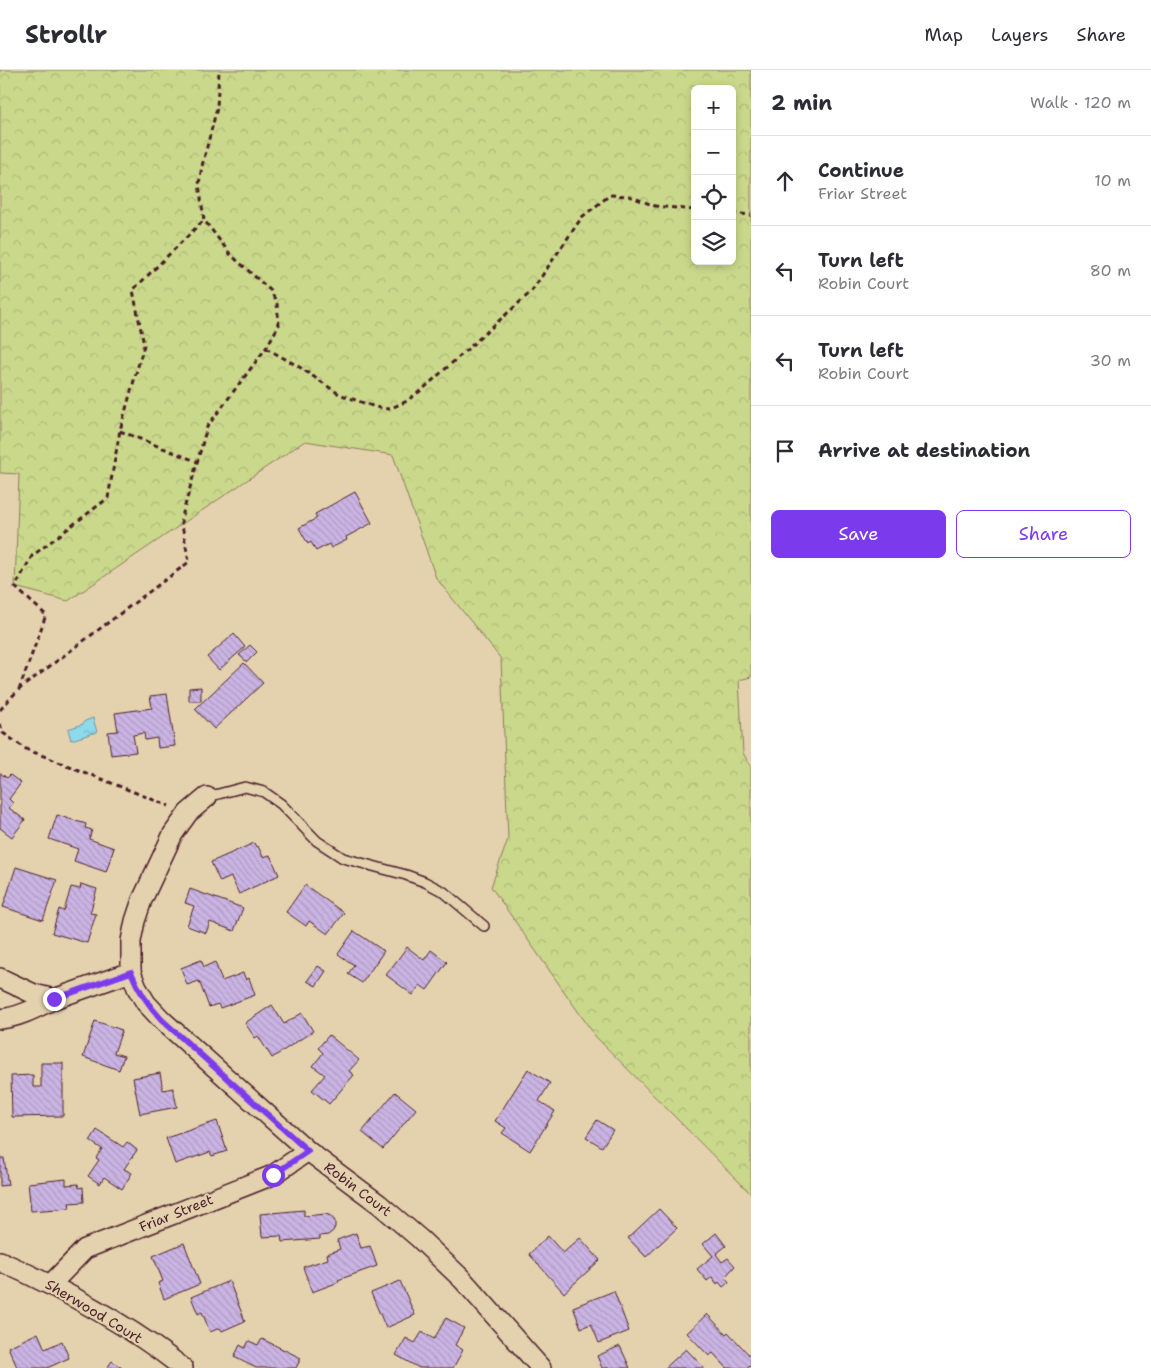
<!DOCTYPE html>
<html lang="en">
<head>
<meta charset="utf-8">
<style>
  :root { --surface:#fff; --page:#f7f7f7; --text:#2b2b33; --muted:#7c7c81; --line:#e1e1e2; --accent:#7c3aed }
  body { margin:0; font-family:"Shantell Sans",sans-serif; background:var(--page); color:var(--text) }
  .controls { position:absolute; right:15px; top:15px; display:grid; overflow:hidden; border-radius:8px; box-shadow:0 2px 8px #0003 }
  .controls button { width:45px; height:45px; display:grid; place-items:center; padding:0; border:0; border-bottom:1px solid var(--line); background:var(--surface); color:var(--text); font:25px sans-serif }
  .stop { position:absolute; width:15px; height:15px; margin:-11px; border:4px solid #7c3aed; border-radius:50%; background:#fff }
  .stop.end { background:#7c3aed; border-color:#fff; box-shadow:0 1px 5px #0008 }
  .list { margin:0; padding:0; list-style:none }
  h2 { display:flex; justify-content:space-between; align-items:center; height:65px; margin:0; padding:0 20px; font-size:21px }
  h2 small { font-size:16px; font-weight:400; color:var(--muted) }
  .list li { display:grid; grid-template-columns:32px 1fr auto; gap:15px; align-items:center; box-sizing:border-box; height:90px; padding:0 20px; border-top:1px solid var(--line) }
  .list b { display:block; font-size:19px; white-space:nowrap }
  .list p { margin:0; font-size:16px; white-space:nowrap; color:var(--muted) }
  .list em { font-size:16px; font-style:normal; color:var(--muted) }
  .actions { display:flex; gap:10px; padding:15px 20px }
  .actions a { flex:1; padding:11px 0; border:1px solid var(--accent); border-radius:8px; text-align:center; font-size:18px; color:var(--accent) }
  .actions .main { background:var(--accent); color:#fff }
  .icon { flex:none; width:28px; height:28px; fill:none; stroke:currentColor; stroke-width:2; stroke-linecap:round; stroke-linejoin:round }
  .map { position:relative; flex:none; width:751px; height:1298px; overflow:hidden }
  header { display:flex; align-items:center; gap:30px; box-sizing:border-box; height:70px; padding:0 25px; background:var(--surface); border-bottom:1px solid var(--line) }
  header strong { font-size:24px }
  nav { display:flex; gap:28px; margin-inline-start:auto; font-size:18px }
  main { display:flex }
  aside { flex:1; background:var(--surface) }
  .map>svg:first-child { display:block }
  .forest { fill:url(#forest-crowns); stroke:#8a7c5b; fill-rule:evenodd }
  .water { fill:url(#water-ripples); stroke:#728f9f }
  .building { fill:url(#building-back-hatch); stroke:#4a1f2b }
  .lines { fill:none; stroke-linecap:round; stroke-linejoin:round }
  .lane-casing { stroke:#4a1f2b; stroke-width:12 }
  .street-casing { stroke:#4a1f2b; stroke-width:22 }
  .path { stroke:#4a1f2b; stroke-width:3; stroke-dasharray:5 4; stroke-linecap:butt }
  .lane { stroke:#e4d2af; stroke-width:9 }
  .street { stroke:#e4d2af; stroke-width:19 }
  .route { stroke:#7c3aed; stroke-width:6 }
  .labels { text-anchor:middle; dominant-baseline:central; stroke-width:4; stroke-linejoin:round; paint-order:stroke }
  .street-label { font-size:14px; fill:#4a1f2b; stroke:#e4d2af }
</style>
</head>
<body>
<header>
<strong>Strollr</strong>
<nav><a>Map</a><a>Layers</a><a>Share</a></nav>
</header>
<main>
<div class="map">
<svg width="751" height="1298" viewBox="0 0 751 1298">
  <defs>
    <pattern id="forest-crowns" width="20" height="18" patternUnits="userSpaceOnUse" patternTransform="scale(1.25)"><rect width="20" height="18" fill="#cad88b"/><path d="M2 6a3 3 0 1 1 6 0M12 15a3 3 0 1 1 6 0" fill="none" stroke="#afb978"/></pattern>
    <pattern id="water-ripples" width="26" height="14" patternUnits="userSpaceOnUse" patternTransform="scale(1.25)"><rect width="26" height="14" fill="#8ddaec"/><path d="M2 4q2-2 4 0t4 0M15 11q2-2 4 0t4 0" fill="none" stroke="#7bbbcb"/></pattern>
    <pattern id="building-back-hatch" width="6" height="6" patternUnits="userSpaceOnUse" patternTransform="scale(1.25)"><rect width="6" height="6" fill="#cab4e3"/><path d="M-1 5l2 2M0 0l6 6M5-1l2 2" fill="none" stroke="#af9ac3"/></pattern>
  </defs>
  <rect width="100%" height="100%" fill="#e4d2af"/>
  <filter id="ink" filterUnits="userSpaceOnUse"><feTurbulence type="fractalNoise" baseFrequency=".02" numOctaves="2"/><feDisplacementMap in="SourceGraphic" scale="10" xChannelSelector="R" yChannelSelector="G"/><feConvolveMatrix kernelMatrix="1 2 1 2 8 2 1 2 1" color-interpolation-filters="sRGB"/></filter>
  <g filter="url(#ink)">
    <!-- forest -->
    <path class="forest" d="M0,0H751V607L739,610L743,683L751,697V1124L596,967L491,817L508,769L501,589L436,508L393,385L305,371L68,531L15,517L19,404L0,403ZM695,19H732V191H695Z"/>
    <!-- water -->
    <path class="water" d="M93,648L97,662L71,670L68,659L83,654L85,651Z"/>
    <!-- building -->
    <g class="building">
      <path d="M355,422L372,453L346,467L347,470L331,478L329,474L316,481L311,472L308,474L299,458L317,448L315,444Z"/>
      <path d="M234,564L245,577L219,600L207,587Z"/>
      <path d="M250,575L257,582L247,592L239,585Z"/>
      <path d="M244,593L263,613L214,659L195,639Z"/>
      <path d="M201,617V631H189V618Z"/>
      <path d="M167,624L175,676L158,678L157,668L145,670L144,663L133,665L136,682L111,685L108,662L118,661L115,643L152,638L150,626Z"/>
      <path d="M0,703L7,708L10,705L21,713L9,729L13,733L9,738L25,750L12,767L0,758Z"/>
      <path d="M57,745L86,754L85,758L92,760L89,769L114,778L106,802L74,791L78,779L49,769Z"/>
      <path d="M254,773L256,777L258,776L263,787L270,785L279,805L239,824L231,807L220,812L211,792Z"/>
      <path d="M16,797L57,810L43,850L3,837Z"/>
      <path d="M81,814L97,819L90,843L96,844L87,873L52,863L59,839L64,841L71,817L80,819Z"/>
      <path d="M305,815L344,843L328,864L309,851L306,856L286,842Z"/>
      <path d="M190,819L243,838L234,861L210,852L206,863L187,856L194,836L185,833Z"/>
      <path d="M354,861L384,881L362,913L348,904L354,895L338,884Z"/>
      <path d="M407,877L424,890L431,880L447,892L427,920L420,915L413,925L386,905Z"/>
      <path d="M201,890L204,897L215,892L222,911L243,903L246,910L249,908L255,925L220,938L218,934L209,937L199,911L187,915L181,898Z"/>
      <path d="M318,896L326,901L316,916L307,911Z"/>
      <path d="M272,935L284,954L302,943L313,961L272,988L258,966L255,968L245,953Z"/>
      <path d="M95,951L122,960L114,983L124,986L119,1000L83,987Z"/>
      <path d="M329,965L359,990L349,1001L354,1005L329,1034L312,1020L325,1005L313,996L323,983L318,978Z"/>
      <path d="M41,993H63V1046L12,1047L11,1006L33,1005V1017H41Z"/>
      <path d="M528,999L550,1013L539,1031L555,1041L530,1081L502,1063L506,1058L495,1051Z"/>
      <path d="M160,1003L163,1020L173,1018L177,1037L140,1044L133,1008Z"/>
      <path d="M395,1022L416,1039L383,1079L362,1062Z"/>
      <path d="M597,1050L613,1060L602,1077L586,1067Z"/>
      <path d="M217,1051L227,1081L212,1086L210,1082L175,1094L166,1068Z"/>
      <path d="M97,1060L123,1077L127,1072L137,1080L124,1099L132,1103L122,1119L104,1107L100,1114L88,1106L99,1090L96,1088L102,1079L90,1071Z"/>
      <path d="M0,1088H4L8,1115L0,1116Z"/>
      <path d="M66,1109V1115L78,1114L79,1118L83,1117L84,1132L69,1133L70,1138L31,1141L28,1113Z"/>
      <path d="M659,1139L677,1158L646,1187L628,1168Z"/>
      <path d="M304,1140V1146L326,1144L331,1146L335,1151V1157L333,1161L328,1165L320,1166V1169L282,1172L281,1166L262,1167L260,1144Z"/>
      <path d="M356,1163L361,1178L370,1176L377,1196L338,1210L339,1212L312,1222L303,1197L328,1189L327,1184L340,1179L337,1170Z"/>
      <path d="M716,1163L726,1176L716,1184L722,1192L728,1188L735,1196L725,1207L729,1212L723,1217L719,1212L717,1214L712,1207L707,1211L697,1199L713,1186L703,1174Z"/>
      <path d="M548,1166L563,1183L580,1168L600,1190L564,1223L529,1184Z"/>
      <path d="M184,1173L200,1214L164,1229L158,1213L163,1211L153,1186Z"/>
      <path d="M229,1211L245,1251L222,1261L220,1258L210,1262L202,1242L198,1244L191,1227Z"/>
      <path d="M400,1211L415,1245L386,1258L371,1223Z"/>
      <path d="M614,1221L629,1261L599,1273L591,1254L581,1258L573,1237Z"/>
      <path d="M707,1244L726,1264L728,1262L751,1287V1295L748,1298H727L713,1283L709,1286L687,1263Z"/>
      <path d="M446,1248L464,1258L455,1275L463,1280L453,1298H419L396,1285L406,1268L415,1273L422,1262L434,1269Z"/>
      <path d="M38,1263L45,1279L62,1271L69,1288L47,1298H16L17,1297L8,1277Z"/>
      <path d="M262,1269L301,1288L296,1298H256L234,1287L240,1275L245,1278L249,1271L258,1275Z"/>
      <path d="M620,1276L630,1298H602L597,1286Z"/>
      <path d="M686,1279L704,1298H665Z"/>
      <path d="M112,1291L122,1298H107Z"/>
    </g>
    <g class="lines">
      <defs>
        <path id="lane" d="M207,727L245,717L264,722L281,734L317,771L343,788L406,805L425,812L444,822L484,856"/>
        <g id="street">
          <path d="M207,727L188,743L173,764L142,830L135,851L131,871V902L137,918L146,933L162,950L308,1081L379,1134L420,1169L462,1209L541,1298"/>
          <path d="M0,908L34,924L54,929L131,902"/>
          <path d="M0,949C20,947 36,938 54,929"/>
          <path d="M0,1191C64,1220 128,1254 183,1298"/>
          <path d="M51,1214L85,1179L273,1105L308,1081"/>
        </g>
      </defs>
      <!-- lane casing -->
      <use href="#lane" class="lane-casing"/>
      <!-- street casing -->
      <use href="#street" class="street-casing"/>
      <!-- path -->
      <g class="path">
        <path d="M732,143L751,145"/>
        <path d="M266,278L301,298L339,324L375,337L389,339L405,332L423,319L531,222L582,147L610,125L629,126L655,136L695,140"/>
        <path d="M120,361L198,392"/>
        <path d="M19,620L46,545L15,517L32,486L108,428L120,360L144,275L133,220L204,150"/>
        <path d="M0,640L18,620L189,492L181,450L207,357L266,278L279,255L277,234L271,221L231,185L204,150L199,114L202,96L217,38L219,0"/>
        <path d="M0,654L3,663L26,679L169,736"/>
      </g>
      <!-- lane -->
      <use href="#lane" class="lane"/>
      <!-- street -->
      <use href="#street" class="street"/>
    </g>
  </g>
  <g class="lines" filter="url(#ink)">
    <!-- route -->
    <path class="route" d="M54,929L131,902C139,922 148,935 162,950L308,1081L273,1105"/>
  </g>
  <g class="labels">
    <!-- street labels -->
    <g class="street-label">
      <text transform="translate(358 1119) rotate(37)">Robin Court</text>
      <text transform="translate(176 1143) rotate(-22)">Friar Street</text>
      <text transform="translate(94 1241) rotate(31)">Sherwood Court</text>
    </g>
  </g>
</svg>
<div class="controls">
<button>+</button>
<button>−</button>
<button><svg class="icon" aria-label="locate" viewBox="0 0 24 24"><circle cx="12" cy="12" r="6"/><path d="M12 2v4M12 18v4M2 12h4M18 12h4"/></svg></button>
<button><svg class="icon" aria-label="layers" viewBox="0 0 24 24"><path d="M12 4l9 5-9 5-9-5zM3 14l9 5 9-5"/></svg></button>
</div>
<div class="stop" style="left:273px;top:1105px"></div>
<div class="stop end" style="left:54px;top:929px"></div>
</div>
<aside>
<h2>2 min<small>Walk · 120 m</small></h2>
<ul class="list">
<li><svg class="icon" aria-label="ahead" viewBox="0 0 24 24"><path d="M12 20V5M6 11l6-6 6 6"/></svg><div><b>Continue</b><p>Friar Street</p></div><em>10 m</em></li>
<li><svg class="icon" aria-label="left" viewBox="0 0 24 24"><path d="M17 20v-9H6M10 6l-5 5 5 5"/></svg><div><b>Turn left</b><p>Robin Court</p></div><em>80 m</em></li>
<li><svg class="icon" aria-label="left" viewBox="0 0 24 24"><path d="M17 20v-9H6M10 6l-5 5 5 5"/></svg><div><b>Turn left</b><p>Robin Court</p></div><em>30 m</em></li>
<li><svg class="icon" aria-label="arrive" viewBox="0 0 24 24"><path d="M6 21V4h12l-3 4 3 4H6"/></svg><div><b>Arrive at destination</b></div></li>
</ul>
<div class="actions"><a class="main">Save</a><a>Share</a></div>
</aside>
</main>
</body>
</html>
